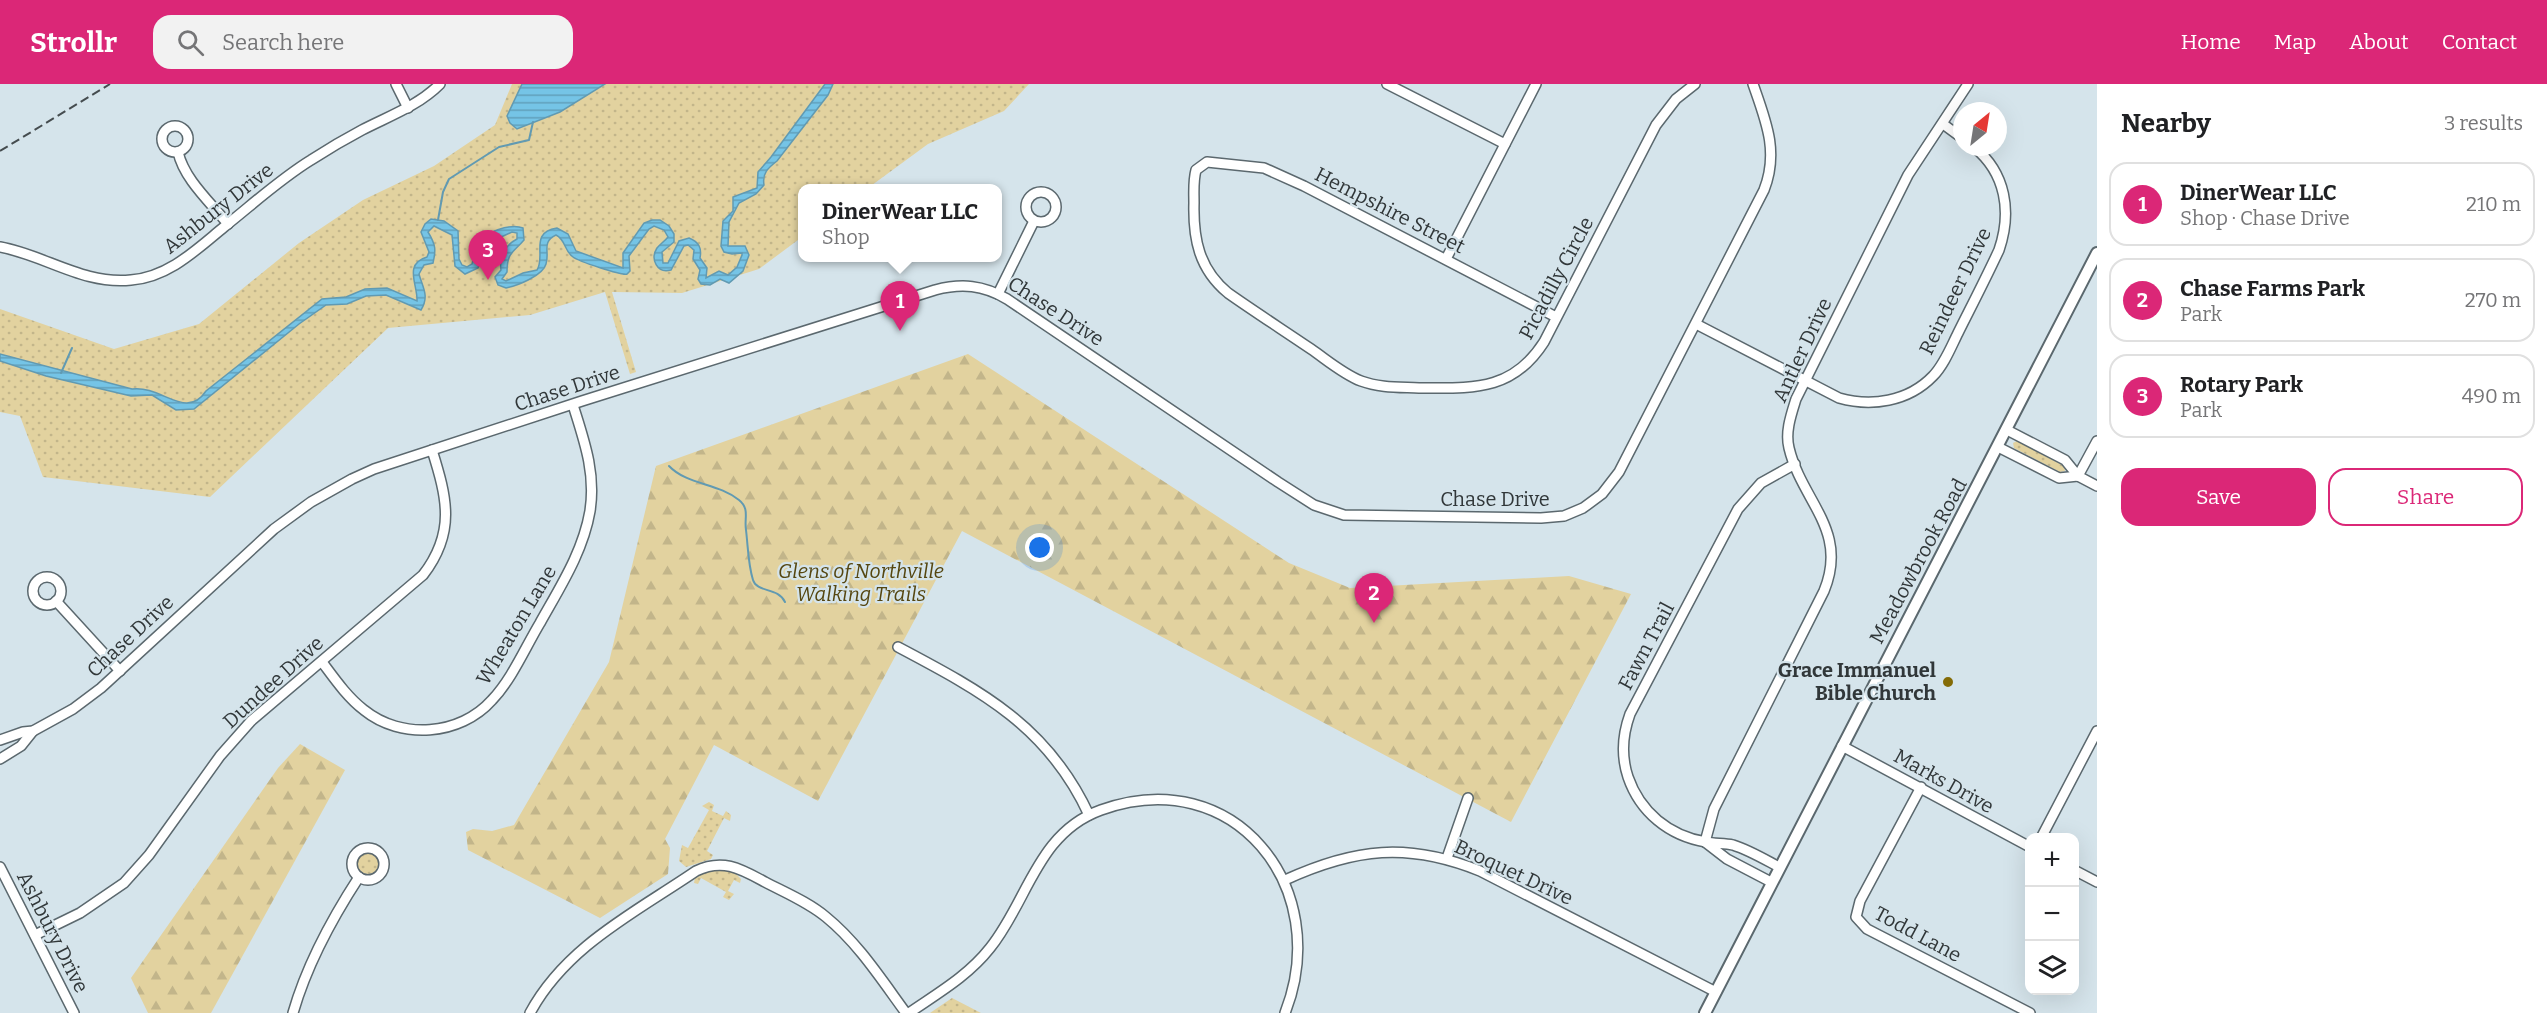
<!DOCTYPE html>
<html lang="en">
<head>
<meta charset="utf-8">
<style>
  :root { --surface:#fff; --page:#f2f2f2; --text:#202124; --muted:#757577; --line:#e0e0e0; --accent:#db2777 }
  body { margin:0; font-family:Bitter,serif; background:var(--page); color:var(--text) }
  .controls { position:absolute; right:18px; bottom:18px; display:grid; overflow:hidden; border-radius:12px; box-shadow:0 6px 24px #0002 }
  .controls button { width:54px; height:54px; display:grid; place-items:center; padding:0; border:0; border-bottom:2px solid var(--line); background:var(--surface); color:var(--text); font:30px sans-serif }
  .compass { position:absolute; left:1953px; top:18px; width:54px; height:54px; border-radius:50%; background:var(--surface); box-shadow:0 6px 24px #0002; rotate:30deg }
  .you { position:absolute; left:1040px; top:464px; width:21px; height:21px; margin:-15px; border:4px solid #fff; border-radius:50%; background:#1a73e8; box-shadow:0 0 0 9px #1a73e833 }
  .badge { display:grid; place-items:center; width:39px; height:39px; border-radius:50%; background:var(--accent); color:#fff; font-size:20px; font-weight:700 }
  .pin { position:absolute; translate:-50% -50px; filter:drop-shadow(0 2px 3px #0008) }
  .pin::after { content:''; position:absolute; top:32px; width:21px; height:18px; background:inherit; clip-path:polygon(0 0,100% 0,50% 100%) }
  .popup { position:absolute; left:798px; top:100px; width:204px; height:78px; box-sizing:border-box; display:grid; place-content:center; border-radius:12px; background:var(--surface); filter:drop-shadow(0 2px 4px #0005); font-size:20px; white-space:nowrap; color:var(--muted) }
  .popup b { font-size:22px; color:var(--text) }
  .popup::after { content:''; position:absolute; left:50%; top:100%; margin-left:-12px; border:12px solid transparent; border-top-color:var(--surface) }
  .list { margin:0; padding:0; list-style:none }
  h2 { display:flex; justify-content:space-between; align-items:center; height:78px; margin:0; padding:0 24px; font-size:26px }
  h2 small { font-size:20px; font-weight:400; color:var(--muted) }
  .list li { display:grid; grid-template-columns:39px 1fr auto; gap:18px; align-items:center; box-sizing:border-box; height:84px; margin:0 12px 12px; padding:0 12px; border:2px solid var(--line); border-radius:18px }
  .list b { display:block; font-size:22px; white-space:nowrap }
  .list p { margin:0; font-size:20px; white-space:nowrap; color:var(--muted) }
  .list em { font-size:20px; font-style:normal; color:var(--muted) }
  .actions { display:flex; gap:12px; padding:18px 24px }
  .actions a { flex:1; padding:14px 0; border:2px solid var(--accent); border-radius:18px; text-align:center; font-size:21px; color:var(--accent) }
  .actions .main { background:var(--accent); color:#fff }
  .icon { flex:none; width:33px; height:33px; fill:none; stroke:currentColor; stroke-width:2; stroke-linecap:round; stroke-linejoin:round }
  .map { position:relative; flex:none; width:2097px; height:929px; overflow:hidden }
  header { display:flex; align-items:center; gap:36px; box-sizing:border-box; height:84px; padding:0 30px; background:var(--accent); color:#fff }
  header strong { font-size:28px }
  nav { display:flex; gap:33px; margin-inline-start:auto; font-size:21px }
  .search { width:420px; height:54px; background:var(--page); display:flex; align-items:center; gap:15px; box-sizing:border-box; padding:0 21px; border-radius:18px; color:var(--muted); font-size:22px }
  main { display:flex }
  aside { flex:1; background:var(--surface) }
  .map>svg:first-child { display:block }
  .green { fill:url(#green-dots) }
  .forest { fill:url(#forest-firs) }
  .water { fill:url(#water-rules); stroke:#619ab2; stroke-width:1.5 }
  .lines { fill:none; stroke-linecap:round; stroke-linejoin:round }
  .stream { stroke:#619ab2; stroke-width:2 }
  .minor-casing { stroke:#5b686e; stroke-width:12 }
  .tertiary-casing { stroke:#5b686e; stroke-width:14 }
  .minor { stroke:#fff; stroke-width:9 }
  .tertiary { stroke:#fff; stroke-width:10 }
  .rail { stroke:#454c4f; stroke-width:2; stroke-dasharray:9 4.5; stroke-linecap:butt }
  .poi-dot { fill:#846b06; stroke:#d5e4eb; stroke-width:2 }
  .labels { text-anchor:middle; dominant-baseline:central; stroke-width:4.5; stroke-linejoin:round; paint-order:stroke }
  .street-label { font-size:20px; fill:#313739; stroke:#d5e4eb }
  .park-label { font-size:20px; font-style:italic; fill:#554610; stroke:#d5e4eb }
  .poi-label { font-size:20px; font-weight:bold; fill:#313739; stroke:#d5e4eb; text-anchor:end }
</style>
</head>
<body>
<header>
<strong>Strollr</strong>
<div class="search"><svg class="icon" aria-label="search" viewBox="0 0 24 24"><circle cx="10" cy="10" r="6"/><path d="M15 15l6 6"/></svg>Search here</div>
<nav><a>Home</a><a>Map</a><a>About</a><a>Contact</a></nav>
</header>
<main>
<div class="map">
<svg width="2097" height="929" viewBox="0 0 2097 929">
  <defs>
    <pattern id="green-dots" width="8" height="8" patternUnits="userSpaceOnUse" patternTransform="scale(1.5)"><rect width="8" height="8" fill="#e2d29f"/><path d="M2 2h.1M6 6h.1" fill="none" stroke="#c2b58a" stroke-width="1.8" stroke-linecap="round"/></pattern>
    <pattern id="forest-firs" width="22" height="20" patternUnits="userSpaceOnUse" patternTransform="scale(1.5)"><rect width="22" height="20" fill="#e2d29f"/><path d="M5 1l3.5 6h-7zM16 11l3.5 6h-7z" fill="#c2b58a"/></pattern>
    <pattern id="water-rules" width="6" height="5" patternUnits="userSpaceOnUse" patternTransform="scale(1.5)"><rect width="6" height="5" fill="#75c4e6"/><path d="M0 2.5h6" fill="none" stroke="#61a0bb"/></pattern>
  </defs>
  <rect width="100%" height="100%" fill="#d5e4eb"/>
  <!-- green -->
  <g class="green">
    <path d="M512,0H1029L1004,27L928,60L868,104H802V153L759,185L682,209L612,208L636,288L630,290L605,208L530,231L388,244L210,413L43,393L20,332L0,328V225L114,265L199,240L299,159L363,116L434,82L495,41Z"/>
    <path d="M2017,357L2064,382L2065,387L2060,388L2014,364L2013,359Z"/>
    <path d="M709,718L714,721L712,727L723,732L726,727L731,731L730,737L724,734L707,767L713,771L711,775L686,783L679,777L682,761L688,764L709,726L702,722Z"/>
    <circle cx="368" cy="779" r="11"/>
    <path d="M721,785L733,787L741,795L740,799L734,796L728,807L734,810L729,816L723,813L726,808L701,794L698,800L694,799L695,794L707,787Z"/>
    <path d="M952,914L981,929H930Z"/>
  </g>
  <!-- forest -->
  <g class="forest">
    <path d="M968,270L1289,479L1350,504L1569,492L1631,510L1511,738L962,447L818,717L714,661L665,755L670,764L668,790L600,834L468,766L466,748L473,745L492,747L514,741L609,578L656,382Z"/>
    <path d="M300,660L345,686L211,929H148L131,894L278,684Z"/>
  </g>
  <!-- water -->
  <g class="water">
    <path d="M522,0H605L560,28L517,45L510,39L507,32Z"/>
    <path d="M825,0H833L828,11L777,77C768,84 762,89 764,101L756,110L739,119L729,138L728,162H745L749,171L743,187L729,199L720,195L710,201L701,200L698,195L700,186L693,175L694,166L688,161L684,162L671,186C657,190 650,175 657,164C660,160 665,157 668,153L664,146L654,142L649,145L629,172L630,187L627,190C622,192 578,177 573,173C564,167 566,156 556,151C541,158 550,168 546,180C543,192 516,202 506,204L498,201L495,193L501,186C499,173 505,161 517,155V149L512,148L486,160L478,184L465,190L455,182L452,151L434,142L428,148C436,161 436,166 433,179L424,181L419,190C422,202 430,212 421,226L386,211L366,212L347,220L326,221L299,240L194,325L176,326L152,311L131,312L46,292L0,277V270L132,305C162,301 186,337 206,307L322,215L346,213L365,205L387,204L417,217C418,201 403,180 427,173L429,168L421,148L425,140L431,135L444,137L458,147L459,175L462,181L467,183L472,180C474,174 474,167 477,161C483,148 511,139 523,144L524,156C513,169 507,168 507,188L502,195L506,197L523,189L537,186C546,172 529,148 557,144L568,150L576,167L623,184V169L644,139L652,136H660L669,142L674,150V158L662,168L663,179H668L679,157L689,154C699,158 702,164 700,174L707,184L706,194L719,187L728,191L737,183L742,171V169L732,170L724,168L721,162L723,137L733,127V113L757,104L758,88L771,73Z"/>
  </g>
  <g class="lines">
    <!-- stream -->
    <g class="stream">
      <path d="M438,136L443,108L449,95L499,63L529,56L533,38"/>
      <path d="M61,289L72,264"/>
      <path d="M669,382C687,401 718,399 739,416C750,425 744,434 746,446C748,462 748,480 753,496C757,509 778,503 785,518"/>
    </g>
    <defs>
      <g id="minor">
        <path d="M396,0L408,24"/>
        <path d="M1387,0L1505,60"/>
        <path d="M1943,40L1962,54"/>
        <circle cx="175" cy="55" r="13"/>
        <path d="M178,68C184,95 210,118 228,140"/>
        <circle cx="1041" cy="123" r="15"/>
        <path d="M0,163C45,171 83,201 131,196C169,193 197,165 224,143C253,120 280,95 311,76C328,65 345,55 362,46C389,32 418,22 440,0"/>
        <path d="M1446,175L1536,0"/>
        <path d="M998,210L1034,137"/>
        <path d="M1556,233L1304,102L1264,84L1207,78L1196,86C1193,97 1194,108 1194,119C1193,155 1199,185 1228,209C1255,228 1283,246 1311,265C1327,276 1343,290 1361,297C1380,304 1400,303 1419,304C1472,304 1512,308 1544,258L1656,41L1676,15L1695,0"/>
        <path d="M1696,240L1839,314C1871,323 1908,318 1933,292C1944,281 1951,263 1958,249C1972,221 1986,194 1999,166C2012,128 2006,89 1974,63"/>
        <path d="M2007,346L2065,376L2078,392L2097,402"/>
        <path d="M1998,363L2059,394L2078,392"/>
        <path d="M2078,392L2097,357"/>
        <circle cx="47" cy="507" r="14"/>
        <path d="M56,517L120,587"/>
        <path d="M898,563C981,607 1048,642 1089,731"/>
        <path d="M322,578C334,594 347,613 364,626C401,656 460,652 492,616C512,595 525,564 540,539C560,503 583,468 590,427C596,389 584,356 573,321"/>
        <path d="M0,656L23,648L33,647L73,625L101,604L274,445L311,418L352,395L374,385L582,317L935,206C962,199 983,201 1007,215L1278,398L1314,421L1344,431L1541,434L1564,432L1583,424L1602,410L1619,388L1764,106C1779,68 1766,37 1753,0"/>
        <path d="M1842,662L2030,763"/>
        <path d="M0,675L21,662L33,647"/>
        <path d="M1921,703L1860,817L1856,833L1867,845L2030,929"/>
        <path d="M2041,754L2097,647"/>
        <path d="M1705,758L1714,725L1824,507C1849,446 1802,418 1789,364C1785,348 1791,331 1796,315L1908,91L1968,0"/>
        <path d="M1705,758L1727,775L1771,798"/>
        <circle cx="368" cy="780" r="16"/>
        <path d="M1447,774L1468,714"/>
        <path d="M0,783L74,929"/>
        <path d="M1779,783C1764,775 1749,766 1733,761C1724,759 1715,760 1706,758C1669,752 1640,728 1628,693C1621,672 1622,652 1630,630L1738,425L1761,399L1795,380"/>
        <path d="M2074,786L2097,798"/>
        <path d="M1285,796C1355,764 1408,758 1480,787L1716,908"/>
        <path d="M35,851L80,829L124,799L149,771L220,672L251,637L423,491C456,448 447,414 432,366"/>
        <path d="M293,929C307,880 331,836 359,793"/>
        <path d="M530,929C566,862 636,828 696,787C723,774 741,785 765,798C786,809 808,818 826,833C858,859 881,895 906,929"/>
        <path d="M909,929C938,909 968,892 990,864C1028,817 1037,749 1101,726C1234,678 1334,804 1285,929"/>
      </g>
      <path id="tertiary" d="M1705,929L2097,169"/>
    </defs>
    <!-- minor casing -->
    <use href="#minor" class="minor-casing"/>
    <!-- tertiary casing -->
    <use href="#tertiary" class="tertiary-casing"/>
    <!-- minor -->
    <use href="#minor" class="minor"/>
    <!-- tertiary -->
    <use href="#tertiary" class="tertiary"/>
    <!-- rail -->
    <path class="rail" d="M0,67L110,0"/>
  </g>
  <!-- markers -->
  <circle class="poi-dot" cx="1948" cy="598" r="6"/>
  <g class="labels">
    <!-- street labels -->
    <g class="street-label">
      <text transform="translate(218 124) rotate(-38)">Ashbury Drive</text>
      <text transform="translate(1390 126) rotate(27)">Hempshire Street</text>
      <text transform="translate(1556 194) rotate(-62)">Picadilly Circle</text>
      <text transform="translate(1955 207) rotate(-64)">Reindeer Drive</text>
      <text transform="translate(1056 227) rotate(33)">Chase Drive</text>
      <text transform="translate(1802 266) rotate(-65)">Antler Drive</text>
      <text transform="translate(567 304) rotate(-18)">Chase Drive</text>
      <text x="1495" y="415">Chase Drive</text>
      <text transform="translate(1918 477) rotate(-62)">Meadowbrook Road</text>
      <text transform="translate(516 541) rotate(-59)">Wheaton Lane</text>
      <text transform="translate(130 552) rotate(-43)">Chase Drive</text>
      <text transform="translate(1646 562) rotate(-62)">Fawn Trail</text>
      <text transform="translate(273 598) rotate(-42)">Dundee Drive</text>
      <text transform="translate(1944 697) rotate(29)">Marks Drive</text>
      <text transform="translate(1514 788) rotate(25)">Broquet Drive</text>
      <text transform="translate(53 848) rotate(63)">Ashbury Drive</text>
      <text transform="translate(1918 850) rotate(28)">Todd Lane</text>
    </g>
    <!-- park labels -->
    <g class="park-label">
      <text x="861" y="487">Glens of Northville<tspan x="861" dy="23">Walking Trails</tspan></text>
    </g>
    <!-- poi labels -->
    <g class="poi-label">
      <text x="1936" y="586">Grace Immanuel<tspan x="1936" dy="23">Bible Church</tspan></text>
    </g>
  </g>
</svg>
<div class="controls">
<button>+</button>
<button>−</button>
<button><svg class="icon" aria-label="layers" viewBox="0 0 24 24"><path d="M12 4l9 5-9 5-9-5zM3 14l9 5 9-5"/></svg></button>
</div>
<svg class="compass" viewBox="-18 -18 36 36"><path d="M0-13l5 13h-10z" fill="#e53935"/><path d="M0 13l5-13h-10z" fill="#757577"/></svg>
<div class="you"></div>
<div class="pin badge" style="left:900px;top:247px">1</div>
<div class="popup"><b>DinerWear LLC</b>Shop</div>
<div class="pin badge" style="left:1374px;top:539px">2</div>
<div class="pin badge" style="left:488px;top:196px">3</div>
</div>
<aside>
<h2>Nearby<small>3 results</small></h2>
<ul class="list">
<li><span class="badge">1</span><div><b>DinerWear LLC</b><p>Shop · Chase Drive</p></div><em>210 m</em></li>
<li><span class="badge">2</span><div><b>Chase Farms Park</b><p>Park</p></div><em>270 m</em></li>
<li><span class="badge">3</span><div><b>Rotary Park</b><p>Park</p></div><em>490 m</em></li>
</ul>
<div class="actions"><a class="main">Save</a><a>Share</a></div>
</aside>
</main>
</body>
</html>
